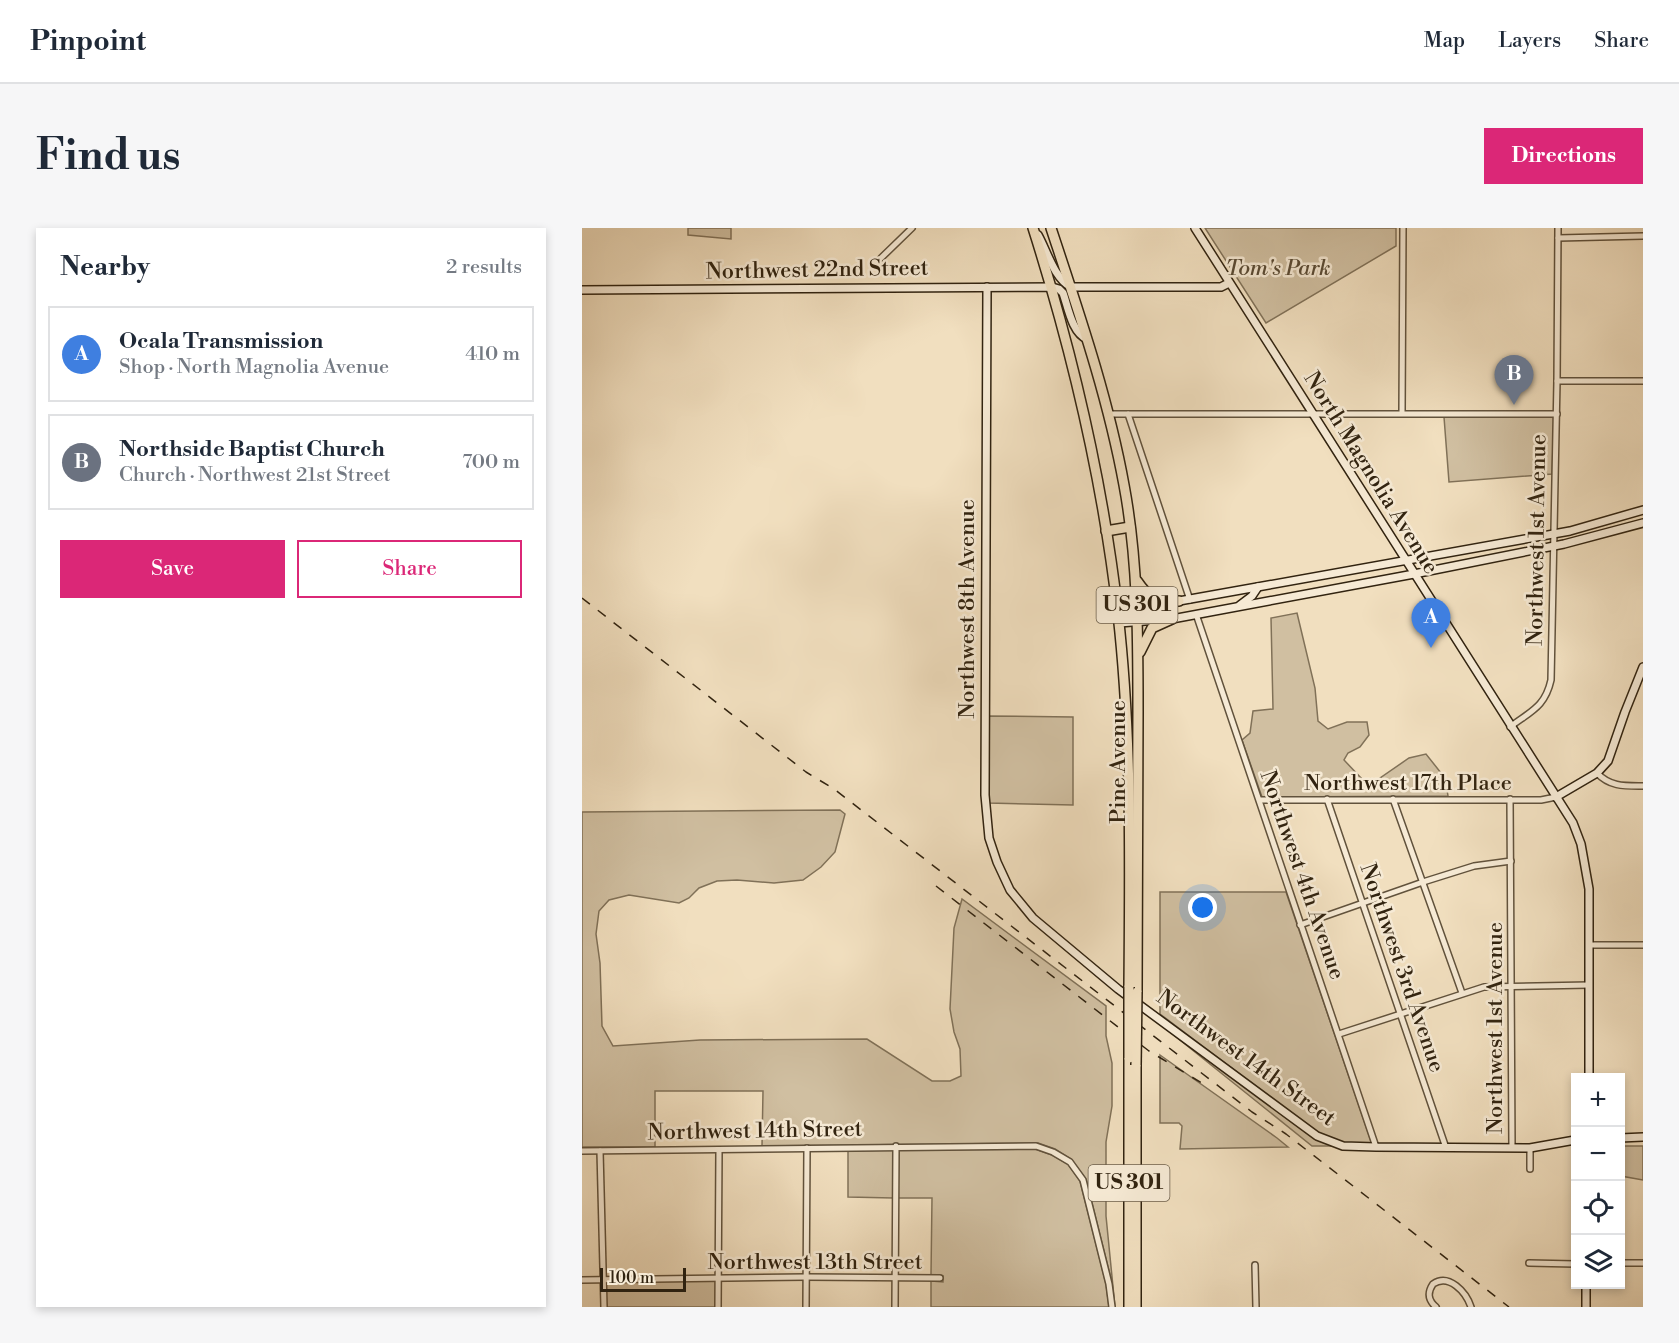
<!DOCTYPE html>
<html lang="en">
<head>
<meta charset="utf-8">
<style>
  :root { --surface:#fff; --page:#f6f6f7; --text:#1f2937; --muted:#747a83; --line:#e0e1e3; --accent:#db2777 }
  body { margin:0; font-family:"Libre Bodoni",serif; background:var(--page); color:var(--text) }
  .controls { position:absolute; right:18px; bottom:18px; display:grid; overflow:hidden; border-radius:0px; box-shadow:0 3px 9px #0003 }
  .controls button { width:54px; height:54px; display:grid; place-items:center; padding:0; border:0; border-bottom:2px solid var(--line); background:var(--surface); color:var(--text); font:30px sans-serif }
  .scale { position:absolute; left:18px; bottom:15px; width:86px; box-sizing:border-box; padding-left:6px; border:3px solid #312310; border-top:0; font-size:16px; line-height:21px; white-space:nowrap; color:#312310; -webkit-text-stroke:4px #f6ead5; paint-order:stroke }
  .you { position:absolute; left:621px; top:680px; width:21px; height:21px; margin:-15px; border:4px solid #fff; border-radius:50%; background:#1a73e8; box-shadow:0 0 0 9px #1a73e833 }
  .badge { display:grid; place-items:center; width:39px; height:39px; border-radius:50%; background:var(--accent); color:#fff; font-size:20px; font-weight:700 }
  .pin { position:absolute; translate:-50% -50px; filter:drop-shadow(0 2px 3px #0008) }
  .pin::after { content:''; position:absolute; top:32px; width:21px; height:18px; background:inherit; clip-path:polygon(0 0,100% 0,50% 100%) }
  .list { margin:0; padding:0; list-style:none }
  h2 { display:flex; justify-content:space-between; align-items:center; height:78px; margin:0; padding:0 24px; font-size:26px }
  h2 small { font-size:20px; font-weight:400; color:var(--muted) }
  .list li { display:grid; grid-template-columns:39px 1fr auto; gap:18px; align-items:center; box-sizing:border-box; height:96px; margin:0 12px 12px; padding:0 12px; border:2px solid var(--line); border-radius:0px }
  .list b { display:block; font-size:22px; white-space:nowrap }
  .list p { margin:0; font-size:20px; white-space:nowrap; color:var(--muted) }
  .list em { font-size:20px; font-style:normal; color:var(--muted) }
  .actions { display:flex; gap:12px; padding:18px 24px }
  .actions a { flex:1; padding:14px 0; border:2px solid var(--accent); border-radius:0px; text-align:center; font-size:21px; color:var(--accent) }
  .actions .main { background:var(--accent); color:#fff }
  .icon { flex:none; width:33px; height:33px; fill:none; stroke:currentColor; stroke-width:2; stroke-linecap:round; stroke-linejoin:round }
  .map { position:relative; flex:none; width:1061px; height:1079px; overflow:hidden; border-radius:0px }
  header { display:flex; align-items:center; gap:36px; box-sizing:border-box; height:84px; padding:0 30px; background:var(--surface); border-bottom:2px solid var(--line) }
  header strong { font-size:28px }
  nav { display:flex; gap:33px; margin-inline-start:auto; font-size:21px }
  .intro { display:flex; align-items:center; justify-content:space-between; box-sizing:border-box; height:144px; padding:0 36px }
  h1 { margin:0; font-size:42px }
  .button { padding:15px 27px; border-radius:0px; background:var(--accent); color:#fff; font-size:21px; font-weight:700 }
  main { display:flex; gap:36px; padding:0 36px }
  aside { flex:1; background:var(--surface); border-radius:0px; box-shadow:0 3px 9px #0003 }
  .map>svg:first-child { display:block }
  .green { fill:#d0bfa1; stroke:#807158; stroke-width:1.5 }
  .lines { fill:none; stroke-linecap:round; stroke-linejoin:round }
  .street-casing { stroke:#61523c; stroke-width:8 }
  .secondary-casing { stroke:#312310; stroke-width:10 }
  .highway-casing { stroke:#312310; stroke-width:12 }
  .street { stroke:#f6ead5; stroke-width:5 }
  .secondary { stroke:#f6ead5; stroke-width:7 }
  .highway { stroke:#f1dfbf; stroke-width:9 }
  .rail { stroke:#312310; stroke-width:1.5; stroke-dasharray:10 10; stroke-linecap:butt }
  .highway-bridge-casing { stroke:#312310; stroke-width:12; stroke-linecap:butt }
  .highway-bridge { stroke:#f1dfbf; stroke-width:9 }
  .labels { text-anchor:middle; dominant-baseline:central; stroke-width:5; stroke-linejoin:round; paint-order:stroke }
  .shield { fill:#f6ead5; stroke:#6c5f4b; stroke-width:1.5 }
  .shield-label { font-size:21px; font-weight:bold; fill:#312310 }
  .park-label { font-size:22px; font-style:italic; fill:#594a34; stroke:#f6ead5 }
  .street-label { font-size:22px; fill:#312310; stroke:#f6ead5 }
</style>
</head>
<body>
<header>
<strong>Pinpoint</strong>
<nav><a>Map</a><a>Layers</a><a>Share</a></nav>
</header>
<div class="intro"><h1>Find us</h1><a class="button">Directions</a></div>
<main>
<aside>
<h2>Nearby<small>2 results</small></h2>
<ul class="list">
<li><span class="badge" style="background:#3f7fe0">A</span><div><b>Ocala Transmission</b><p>Shop · North Magnolia Avenue</p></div><em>410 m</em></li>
<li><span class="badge" style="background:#6b7280">B</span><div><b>Northside Baptist Church</b><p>Church · Northwest 21st Street</p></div><em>700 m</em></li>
</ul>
<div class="actions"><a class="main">Save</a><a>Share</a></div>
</aside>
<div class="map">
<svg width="1061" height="1079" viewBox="0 0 1061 1079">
  <rect width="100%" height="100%" fill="#f1dfbf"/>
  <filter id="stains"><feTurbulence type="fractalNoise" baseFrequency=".00333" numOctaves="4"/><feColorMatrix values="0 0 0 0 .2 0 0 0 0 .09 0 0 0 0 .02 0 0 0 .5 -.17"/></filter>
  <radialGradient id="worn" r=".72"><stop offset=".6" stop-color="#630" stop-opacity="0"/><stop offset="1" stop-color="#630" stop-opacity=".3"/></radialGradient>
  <!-- green -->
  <g class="green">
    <path d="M106,0H149V11L106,7Z"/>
    <path d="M623,0H814V18L684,95Z"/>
    <path d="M862,189H972L970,246L867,254Z"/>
    <path d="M715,385L733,460L736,493L746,501L765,494H785L787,507L778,519L766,525L762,532L780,551L795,552L827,530L844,526L863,550L866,568L680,569L660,512L668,505L671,483L691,481L689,390Z"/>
    <path d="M406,488L491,489V577L406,575Z"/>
    <path d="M258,582L263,586L253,624L239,639L221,652L192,655L155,652L135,653L117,660L107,670L97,675L47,667L27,672L17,683L14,706L18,735L20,798L31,818L118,812L285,811L350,853H368L379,848L378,821L372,804L368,781L372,700L380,671L524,778V808L530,835V878L524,914V988L533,1079L530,1055L504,951L489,931L473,921L456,915L180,918L181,863H73V919H0V584Z"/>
    <path d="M578,664H704L790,916L762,915L736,905L578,786Z"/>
    <path d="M578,796L733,911L752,918H730Z"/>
    <path d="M578,827L695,910L706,919L598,921L600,898L597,895H578Z"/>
    <path d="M1039,918H1061V952L1039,948Z"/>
    <path d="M453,921L470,927L486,936L498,953L524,1056L527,1079H349V1053L361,1054V1048L349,1047L350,970H316L317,922Z"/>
    <path d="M311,922V970L266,969V923Z"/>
    <path d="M136,1050V1079H22V1052Z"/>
  </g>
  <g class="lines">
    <defs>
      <g id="street">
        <path d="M976,10L1061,8"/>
        <path d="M299,30L330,0"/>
        <path d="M975,153H1061"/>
        <path d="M820,185L821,0"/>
        <path d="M528,186H975"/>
        <path d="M546,186L608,372"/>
        <path d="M614,386L794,919"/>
        <path d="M928,499C949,483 963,479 969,452L975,153L976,0"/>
        <path d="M1015,545C1028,559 1043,558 1061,558"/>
        <path d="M745,571L864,920"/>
        <path d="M811,571L880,765"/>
        <path d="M928,571L930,920"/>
        <path d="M678,572H959L974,569"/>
        <path d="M718,697L841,654L892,638L929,633"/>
        <path d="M1007,717H1061"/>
        <path d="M757,806L902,759L1007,757"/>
        <path d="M0,923L454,918L471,924L488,934L501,952L527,1056L530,1079"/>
        <path d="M18,923L22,1079"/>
        <path d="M948,941V920"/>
        <path d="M947,1035L993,1036"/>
        <path d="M1038,1035H1061"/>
        <path d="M673,1037L674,1079"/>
        <path d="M0,1052L224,1049L358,1050"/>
        <path d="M136,1079L137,922"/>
        <path d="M224,1079L225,920"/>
        <path d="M313,1079L314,918"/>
        <path d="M854,1079C846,1072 845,1065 851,1056C867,1045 884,1064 889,1079"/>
      </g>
      <g id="secondary">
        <path d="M613,0L991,595L999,616L1007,661V850"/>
        <path d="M456,7C465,23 472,50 489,59H639L647,55"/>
        <path d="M405,59L403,567L407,610L415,634L428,662L451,690L536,761L735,908L761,918L794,919L948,920L993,912"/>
        <path d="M0,62L470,59L477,61L481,65C486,79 490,105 505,111"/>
        <path d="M658,377L670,368L676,359"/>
        <path d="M536,386L597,373L988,303L1061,282"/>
        <path d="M537,395L590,391L832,346L982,316L1061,295"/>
        <path d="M974,569L1015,545L1026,533L1043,484L1061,439"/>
        <path d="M1038,910L1061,909"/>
        <path d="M1004,1079V1056"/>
      </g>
      <g id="highway">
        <path d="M451,0C491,126 521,255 536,386C550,510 548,635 547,759"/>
        <path d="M469,0C497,85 526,169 542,257C556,332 556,407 556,483C556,577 555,671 555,764"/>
        <path d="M524,303L548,299"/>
        <path d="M555,353C568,372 574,374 597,373"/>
        <path d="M558,424L570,400L590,391"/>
        <path d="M547,830V1079"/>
        <path d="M554,837V1079"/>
      </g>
    </defs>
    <!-- street casing -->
    <use href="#street" class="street-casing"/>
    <!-- secondary casing -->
    <use href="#secondary" class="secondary-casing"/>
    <!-- highway casing -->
    <use href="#highway" class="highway-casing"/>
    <!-- street -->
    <use href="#street" class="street"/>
    <!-- secondary -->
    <use href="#secondary" class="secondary"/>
    <!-- highway -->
    <use href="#highway" class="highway"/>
    <!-- rail -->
    <g class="rail">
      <path d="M0,370L224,544L252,561L670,884L704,906L927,1079"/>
      <path d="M354,658L567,823L623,857"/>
    </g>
    <defs>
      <g id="highway-bridge">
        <path d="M547,830V759"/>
        <path d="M554,837L555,764"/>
      </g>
    </defs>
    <!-- highway-bridge casing -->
    <use href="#highway-bridge" class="highway-bridge-casing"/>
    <!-- highway-bridge -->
    <use href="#highway-bridge" class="highway-bridge"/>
  </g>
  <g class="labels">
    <!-- shield labels -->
    <g class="shield">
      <rect x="514.5" y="359" width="81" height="36" rx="4.5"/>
      <rect x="506.5" y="937" width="81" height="36" rx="4.5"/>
    </g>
    <g class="shield-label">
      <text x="555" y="377">US 301</text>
      <text x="547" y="955">US 301</text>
    </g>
    <!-- park labels -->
    <g class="park-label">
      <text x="696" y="40">Tom's Park</text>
    </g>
    <!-- street labels -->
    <g class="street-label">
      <text transform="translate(235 42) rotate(-1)">Northwest 22nd Street</text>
      <text transform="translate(789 245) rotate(58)">North Magnolia Avenue</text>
      <text transform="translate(955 312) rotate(-89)">Northwest 1st Avenue</text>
      <text transform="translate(385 381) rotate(-90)">Northwest 8th Avenue</text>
      <text transform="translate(536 534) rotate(-90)">Pine Avenue</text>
      <text x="826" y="555">Northwest 17th Place</text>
      <text transform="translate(720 647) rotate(71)">Northwest 4th Avenue</text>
      <text transform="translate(820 740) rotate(71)">Northwest 3rd Avenue</text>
      <text transform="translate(913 800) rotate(-90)">Northwest 1st Avenue</text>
      <text transform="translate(664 830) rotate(36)">Northwest 14th Street</text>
      <text transform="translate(173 903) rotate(-1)">Northwest 14th Street</text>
      <text x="233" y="1034">Northwest 13th Street</text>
    </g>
  </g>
  <rect width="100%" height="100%" filter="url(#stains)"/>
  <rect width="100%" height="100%" fill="url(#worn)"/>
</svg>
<div class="controls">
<button>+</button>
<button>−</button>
<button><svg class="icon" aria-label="locate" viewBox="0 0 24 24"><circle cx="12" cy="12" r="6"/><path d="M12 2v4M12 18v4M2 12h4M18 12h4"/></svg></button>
<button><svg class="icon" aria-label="layers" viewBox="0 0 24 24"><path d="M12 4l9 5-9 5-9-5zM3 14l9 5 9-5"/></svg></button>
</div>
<div class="scale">100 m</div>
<div class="you"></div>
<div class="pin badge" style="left:849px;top:420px;background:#3f7fe0">A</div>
<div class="pin badge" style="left:932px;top:177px;background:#6b7280">B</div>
</div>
</main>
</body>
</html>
